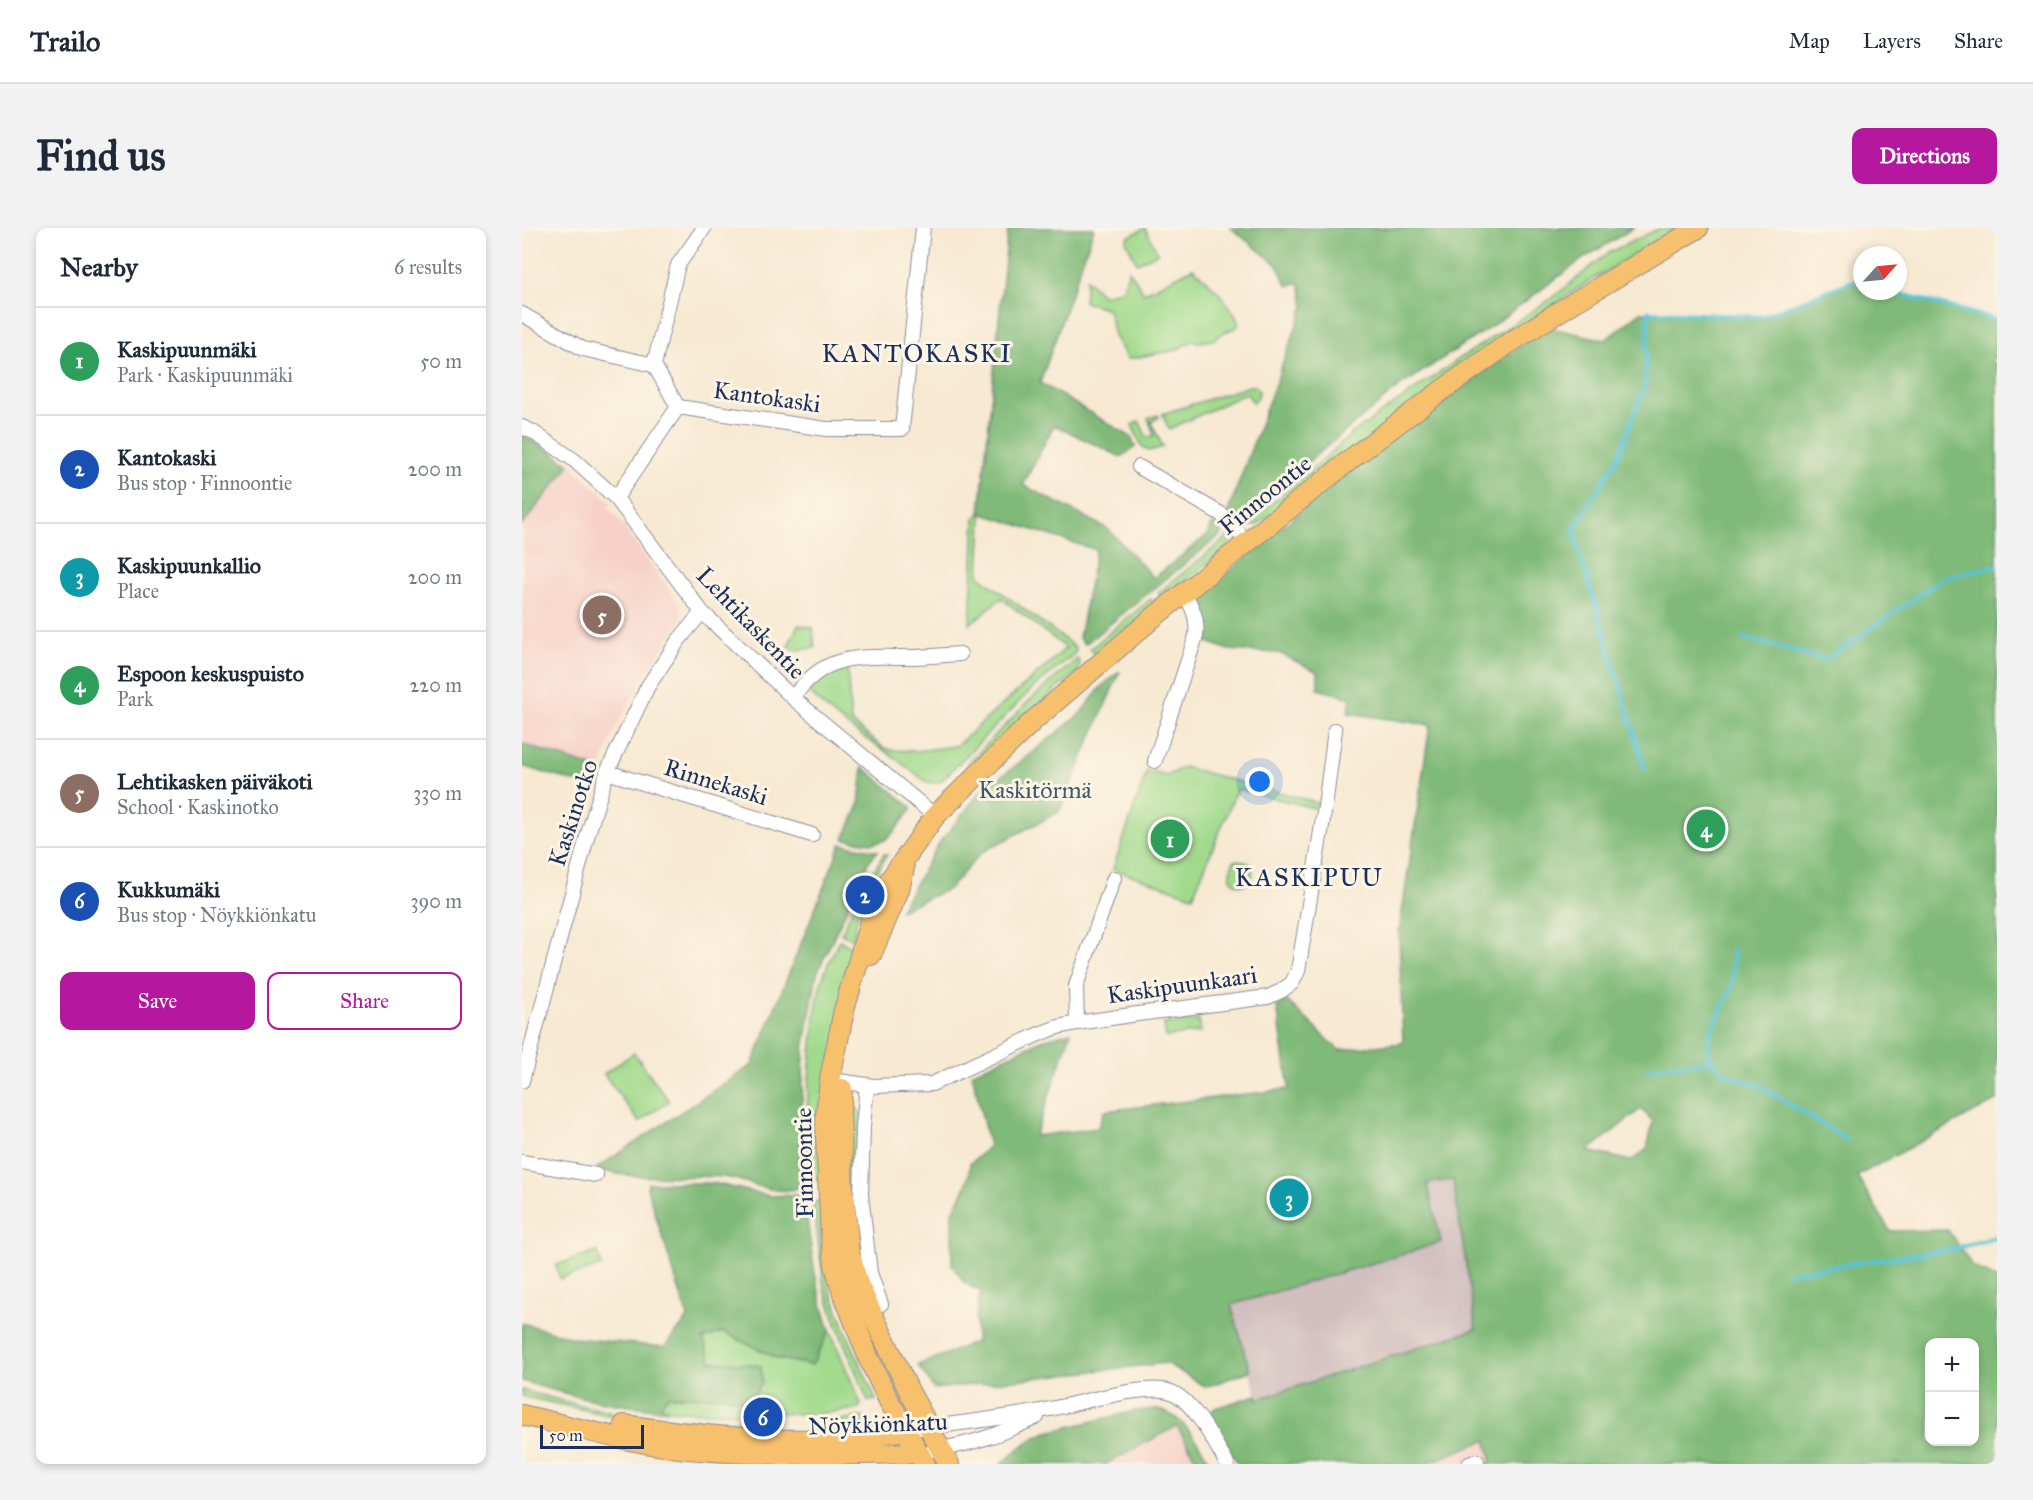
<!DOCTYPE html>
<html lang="en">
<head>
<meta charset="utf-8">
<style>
  :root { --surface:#fff; --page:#f2f2f3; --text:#1f2937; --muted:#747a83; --line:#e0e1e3; --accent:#b5179e }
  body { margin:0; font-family:"IM FELL Great Primer",serif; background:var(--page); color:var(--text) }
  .controls { position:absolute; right:18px; bottom:18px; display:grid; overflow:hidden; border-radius:12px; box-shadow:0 3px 9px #0003 }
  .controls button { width:54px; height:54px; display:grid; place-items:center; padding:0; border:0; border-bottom:2px solid var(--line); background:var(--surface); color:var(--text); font:30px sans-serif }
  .compass { position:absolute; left:1331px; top:18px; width:54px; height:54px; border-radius:50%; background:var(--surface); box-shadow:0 3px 9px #0003; rotate:63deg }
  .scale { position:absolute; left:18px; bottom:15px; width:104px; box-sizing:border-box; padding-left:6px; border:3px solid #1b2f5e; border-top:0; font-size:16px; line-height:21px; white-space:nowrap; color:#1b2f5e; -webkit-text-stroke:4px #fcf5e5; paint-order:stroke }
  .you { position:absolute; left:738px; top:554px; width:21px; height:21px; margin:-15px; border:4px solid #fff; border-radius:50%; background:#1a73e8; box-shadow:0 0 0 9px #1a73e833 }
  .badge { display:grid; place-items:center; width:39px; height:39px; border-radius:50%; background:var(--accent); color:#fff; font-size:20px; font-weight:700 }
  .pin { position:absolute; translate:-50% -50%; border:3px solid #fff; box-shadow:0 2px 6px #0006 }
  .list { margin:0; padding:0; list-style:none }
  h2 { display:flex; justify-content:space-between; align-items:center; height:78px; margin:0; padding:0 24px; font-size:26px }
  h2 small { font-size:20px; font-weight:400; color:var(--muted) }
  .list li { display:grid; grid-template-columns:39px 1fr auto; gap:18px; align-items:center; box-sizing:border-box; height:108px; padding:0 24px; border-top:2px solid var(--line) }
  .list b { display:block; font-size:22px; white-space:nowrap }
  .list p { margin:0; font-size:20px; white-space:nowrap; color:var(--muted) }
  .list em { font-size:20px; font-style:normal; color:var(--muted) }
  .actions { display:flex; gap:12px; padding:18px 24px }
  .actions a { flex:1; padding:14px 0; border:2px solid var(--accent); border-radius:12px; text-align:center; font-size:21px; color:var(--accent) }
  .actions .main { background:var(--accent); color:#fff }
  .map { position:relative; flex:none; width:1475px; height:1236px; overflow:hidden; border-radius:12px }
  header { display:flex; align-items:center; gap:36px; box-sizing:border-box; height:84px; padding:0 30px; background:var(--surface); border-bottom:2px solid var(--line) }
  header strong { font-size:28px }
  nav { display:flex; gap:33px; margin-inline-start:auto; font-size:21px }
  .intro { display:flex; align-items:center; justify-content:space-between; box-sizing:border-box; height:144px; padding:0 36px }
  h1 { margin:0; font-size:42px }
  .button { padding:15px 27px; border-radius:12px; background:var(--accent); color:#fff; font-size:21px; font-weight:700 }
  main { display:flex; gap:36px; padding:0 36px }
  aside { flex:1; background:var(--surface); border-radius:12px; box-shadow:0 3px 9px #0003 }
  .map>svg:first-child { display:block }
  .built { fill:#f7d1c8 }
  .industrial { fill:#d2bfc0 }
  .green { fill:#a1da8c; stroke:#5e8475; stroke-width:1.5 }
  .forest { fill:#80ba78; stroke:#4e746b; stroke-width:1.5; fill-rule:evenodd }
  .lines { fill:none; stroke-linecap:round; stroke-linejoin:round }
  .stream { stroke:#58c3d2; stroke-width:4.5 }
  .minor-casing { stroke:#898c98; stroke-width:16 }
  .primary-casing { stroke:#898c98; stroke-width:22 }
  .minor { stroke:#fff; stroke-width:14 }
  .primary { stroke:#f7c06c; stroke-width:20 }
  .labels { text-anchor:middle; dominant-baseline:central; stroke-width:6; stroke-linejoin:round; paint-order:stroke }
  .street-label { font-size:24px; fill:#1b2f5e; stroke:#fcf5e5 }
  .park-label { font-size:24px; fill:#3c5a6a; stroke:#fcf5e5 }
  .neighbourhood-label { font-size:26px; letter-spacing:1.5px; fill:#1b2f5e; stroke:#fcf5e5 }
</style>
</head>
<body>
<header>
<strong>Trailo</strong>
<nav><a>Map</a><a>Layers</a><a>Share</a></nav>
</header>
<div class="intro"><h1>Find us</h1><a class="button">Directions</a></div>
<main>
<aside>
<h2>Nearby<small>6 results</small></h2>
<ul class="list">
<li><span class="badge" style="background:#2e9e5b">1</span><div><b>Kaskipuunmäki</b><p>Park · Kaskipuunmäki</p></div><em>50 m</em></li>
<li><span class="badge" style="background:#1a4fb4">2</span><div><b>Kantokaski</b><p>Bus stop · Finnoontie</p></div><em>200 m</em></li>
<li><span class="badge" style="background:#0f9aa8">3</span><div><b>Kaskipuunkallio</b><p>Place</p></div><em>200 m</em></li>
<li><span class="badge" style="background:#2e9e5b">4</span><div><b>Espoon keskuspuisto</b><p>Park</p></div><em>220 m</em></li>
<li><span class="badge" style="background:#8d6e63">5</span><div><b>Lehtikasken päiväkoti</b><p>School · Kaskinotko</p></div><em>330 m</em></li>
<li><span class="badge" style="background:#1a4fb4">6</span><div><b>Kukkumäki</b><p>Bus stop · Nöykkiönkatu</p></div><em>390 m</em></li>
</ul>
<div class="actions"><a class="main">Save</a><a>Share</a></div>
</aside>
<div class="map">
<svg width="1475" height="1236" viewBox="0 0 1475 1236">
  <rect width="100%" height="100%" fill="#fcf5e5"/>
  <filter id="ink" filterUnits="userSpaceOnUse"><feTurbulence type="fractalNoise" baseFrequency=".0167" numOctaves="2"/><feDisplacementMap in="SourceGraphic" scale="12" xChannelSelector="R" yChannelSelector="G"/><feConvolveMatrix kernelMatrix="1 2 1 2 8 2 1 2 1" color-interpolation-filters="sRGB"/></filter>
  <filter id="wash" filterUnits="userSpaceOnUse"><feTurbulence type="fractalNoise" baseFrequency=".008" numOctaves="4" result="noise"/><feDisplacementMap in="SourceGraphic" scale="24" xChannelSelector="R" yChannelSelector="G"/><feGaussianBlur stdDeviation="1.35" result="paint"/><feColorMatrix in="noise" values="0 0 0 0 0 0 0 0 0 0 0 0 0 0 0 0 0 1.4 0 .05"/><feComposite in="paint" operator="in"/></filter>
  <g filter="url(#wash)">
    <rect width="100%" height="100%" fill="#f7e9d2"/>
    <!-- built -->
    <g class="built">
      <path d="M48,237L89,274L86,279L100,296L157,376L160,384V390L120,452L93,502L78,540L76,541L0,516V297Z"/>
      <path d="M655,1198L677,1236H584Z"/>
      <path d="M964,1212L969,1231L966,1236H903Z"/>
    </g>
    <!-- industrial -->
    <path class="industrial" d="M931,952L954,1101L736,1171L708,1077L885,1025L919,1013L905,955Z"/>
    <!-- green -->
    <g class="green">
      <path d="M623,0L636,25L615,35L604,13L606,9Z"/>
      <path d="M1138,0L1154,1L1068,53L972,116L735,297H725L724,295L759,268L832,204L937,131L1029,71L1086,25Z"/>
      <path d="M671,40C689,56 707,73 717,95L715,99L703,104L691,112L677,114L670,113L654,122L606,131L592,108L587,84L584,80L562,74L564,51L581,68L601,61L607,42L622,65Z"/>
      <path d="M728,158H733L737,163L736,169L731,175L725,165L647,201L640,186Z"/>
      <path d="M635,187L637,189L629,194L641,219L627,223L620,218L610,197L617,193L625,210L632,207L626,190Z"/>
      <path d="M458,285L460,286L457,348L549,416L554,421L553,425L510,461L419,553L414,555L405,554C390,544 376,531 360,521C333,504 307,486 286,463C297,449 309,442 325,436L329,494L362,520L369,522L394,523L434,518L544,420L479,370L448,396L453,291Z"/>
      <path d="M707,308L708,310L706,319L640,371L636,365Z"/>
      <path d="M629,371L634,376L574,428L568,421Z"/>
      <path d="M276,397L291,400L293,420L274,422L266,418Z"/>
      <path d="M555,431L558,435L556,443L510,482L447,541L446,535L506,474Z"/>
      <path d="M662,539L797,575L796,581L715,561L671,668L591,641L625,543L645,548Z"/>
      <path d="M362,626L365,627L339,671L331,711L319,706L337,666Z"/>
      <path d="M715,632L729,636C739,665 695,663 712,633Z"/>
      <path d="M317,712L334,722L301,951L290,952C277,932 291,787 298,759C301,743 311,727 317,712Z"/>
      <path d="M677,792L679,804L644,809L642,796Z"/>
      <path d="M112,825L147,873L117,894L82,846Z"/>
      <path d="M333,869V879L339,885L333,956H325L327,872Z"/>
      <path d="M302,973C287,1039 329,1112 354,1172L346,1173L315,1098L302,1059L291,974Z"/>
      <path d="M76,1024L80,1038L38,1051L34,1037Z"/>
      <path d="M308,1102L339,1176L336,1181L295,1186L173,1184L147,1182L138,1177L146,1168H202L226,1174L240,1155L239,1138L208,1134H189L181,1110L201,1104L257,1131L290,1137Z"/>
      <path d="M0,1162C40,1173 81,1184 122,1188C158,1192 195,1192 232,1192V1200L123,1195L3,1169L0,1168Z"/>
      <path d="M340,1189L344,1195C327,1203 309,1201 291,1201L292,1193L318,1192Z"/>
    </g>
    <!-- forest -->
    <g class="forest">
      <path d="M486,0H572L518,155L609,209L613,219L599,229L532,197L501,257L586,301L632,350L684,308L691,295L697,299L700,306L563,416L557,410L574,322L458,285Z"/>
      <path d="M709,0H1111L1062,30L967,100L878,158L716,292L706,284L782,78L779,60L776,54L766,58L754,36Z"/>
      <path d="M1331,53L1340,56V63H1367L1475,92V125L1470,135L1475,136V872L1335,948L1368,1003L1426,1002L1450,1038L1475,1051V1236H966L969,1231L964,1212L903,1236H716L690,1192L688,1185L693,1180L735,1167L736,1171L954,1101L931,952L905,955L919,1014L885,1025L709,1077L728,1143L684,1159L644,1135L412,1161L396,1137L454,1114V1091L459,1061L451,1060L442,1054L430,1037V986L444,958L447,947L448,935C457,930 459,924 467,918L450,845L520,812L549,804L513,908L576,900L582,883L767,861L755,778L764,772L817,822L881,815L877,704L908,497L826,485L829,470L796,461V444L757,425L707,422L680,412L683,364L757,301L880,202L1025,99L1083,112L1119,84L1240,89ZM1119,881L1131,893L1125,921L1109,933L1066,923ZM1408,1114H1452V1214H1408Z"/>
      <path d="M0,207L27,222L48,237L0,297Z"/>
      <path d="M598,443L537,584L460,624L427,661L378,682L417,615L461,561L492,539L557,487L580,458Z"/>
      <path d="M0,516L76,541L70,559L0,538Z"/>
      <path d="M341,539L389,579V582C361,616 368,619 322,611L337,577Z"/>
      <path d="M319,616L356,623L347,633L295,745L282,822L278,932L279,958C256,971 227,952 203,949C169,946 104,954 75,940L230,837Z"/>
      <path d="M126,955H191L248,968L275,967L279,970L283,976C289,1020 293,1060 308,1102L290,1137L257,1131L201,1104L181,1111L189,1134H208L239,1138L240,1155L226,1174L202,1168H146L138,1177L147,1182C97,1179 47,1168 0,1153V1095L51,1110L143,1119L166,1090L125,960Z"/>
      <path d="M634,1181C662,1187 675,1213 689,1236H677L655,1198L584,1236H479L505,1214L522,1205L613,1183Z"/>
    </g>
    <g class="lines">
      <!-- stream -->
      <g class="stream">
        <path d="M1367,63L1475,92"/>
        <path d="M1220,409L1304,432L1423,349L1475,338"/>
        <path d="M1123,541L1051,302L1096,229L1123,157L1126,84L1240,89L1331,53L1340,56"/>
        <path d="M1211,722V756L1187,808L1186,829L1202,845L1240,859L1324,911"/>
        <path d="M1125,841L1191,833"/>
        <path d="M1266,1045L1430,1021L1475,1009"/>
      </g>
    </g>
  </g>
  <g filter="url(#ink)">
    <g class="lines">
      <defs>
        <g id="minor">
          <path d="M0,86L61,121L132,137"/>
          <path d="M156,179L132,137L156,37L182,0"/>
          <path d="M0,199L11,204L52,232L94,270L180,384L271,470L413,588"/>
          <path d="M617,239L699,286L725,314"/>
          <path d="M94,270L156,179L304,201H380L401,0"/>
          <path d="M271,470C302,424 338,429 387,429C404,429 421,427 438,426"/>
          <path d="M633,533L674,408C676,391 671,380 662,365"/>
          <path d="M85,544L290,607"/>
          <path d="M555,795L554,758L592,650"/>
          <path d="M310,852L351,858L410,856L517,806L536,799L555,795L616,786L746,769L759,763L770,755L776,743L803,579L813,502"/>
          <path d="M0,853L65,609L85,544L126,458L156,413L180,384"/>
          <path d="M345,858L341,899L339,967L348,1045L359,1076"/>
          <path d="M0,934L74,947"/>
          <path d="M383,1202C432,1196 480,1191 528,1181C556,1176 621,1156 646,1163C670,1169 693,1215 705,1236"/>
          <path d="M411,1222C449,1217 481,1205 515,1189"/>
          <path d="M947,1236L955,1233"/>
        </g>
        <g id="primary">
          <path d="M349,727L377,662L382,640"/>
          <path d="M320,861L318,884L321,960L327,1024L336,1056L387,1163L427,1236"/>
          <path d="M0,1187C52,1199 104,1214 157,1220C234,1228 318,1227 396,1225"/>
          <path d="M102,1197C191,1210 294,1220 383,1202"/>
          <path d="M403,1236L367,1173L347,1131L319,1059L313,1037L309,1009L304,908V887L308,851L322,782L355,670L413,588L511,493L632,389L834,227L919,163L984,117L1051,75L1176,0"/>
        </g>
      </defs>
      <!-- minor casing -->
      <use href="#minor" class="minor-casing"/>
      <!-- primary casing -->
      <use href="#primary" class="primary-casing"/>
      <!-- minor -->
      <use href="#minor" class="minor"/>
      <!-- primary -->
      <use href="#primary" class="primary"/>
    </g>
  </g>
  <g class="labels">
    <!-- street labels -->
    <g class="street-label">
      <text transform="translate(245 169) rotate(8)">Kantokaski</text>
      <text transform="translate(743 267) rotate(-39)">Finnoontie</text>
      <text transform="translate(229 395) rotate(46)">Lehtikaskentie</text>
      <text transform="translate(194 554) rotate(17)">Rinnekaski</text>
      <text transform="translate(51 585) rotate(-72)">Kaskinotko</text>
      <text transform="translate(660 757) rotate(-8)">Kaskipuunkaari</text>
      <text transform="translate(282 935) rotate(-91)">Finnoontie</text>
      <text transform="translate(356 1196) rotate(-2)">Nöykkiönkatu</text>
    </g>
    <!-- park labels -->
    <g class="park-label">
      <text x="513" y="562">Kaskitörmä</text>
    </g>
    <!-- neighbourhood labels -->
    <g class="neighbourhood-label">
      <text x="395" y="125">KANTOKASKI</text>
      <text x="787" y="649">KASKIPUU</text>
    </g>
  </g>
</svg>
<div class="controls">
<button>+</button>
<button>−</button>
</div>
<svg class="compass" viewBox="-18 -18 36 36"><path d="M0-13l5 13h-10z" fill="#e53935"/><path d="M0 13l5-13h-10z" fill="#747a83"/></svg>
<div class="scale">50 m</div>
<div class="you"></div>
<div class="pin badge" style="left:648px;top:611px;background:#2e9e5b">1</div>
<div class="pin badge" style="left:343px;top:667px;background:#1a4fb4">2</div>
<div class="pin badge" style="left:767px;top:970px;background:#0f9aa8">3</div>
<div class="pin badge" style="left:1184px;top:601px;background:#2e9e5b">4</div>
<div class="pin badge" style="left:80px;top:387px;background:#8d6e63">5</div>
<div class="pin badge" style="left:241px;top:1189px;background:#1a4fb4">6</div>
</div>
</main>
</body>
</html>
